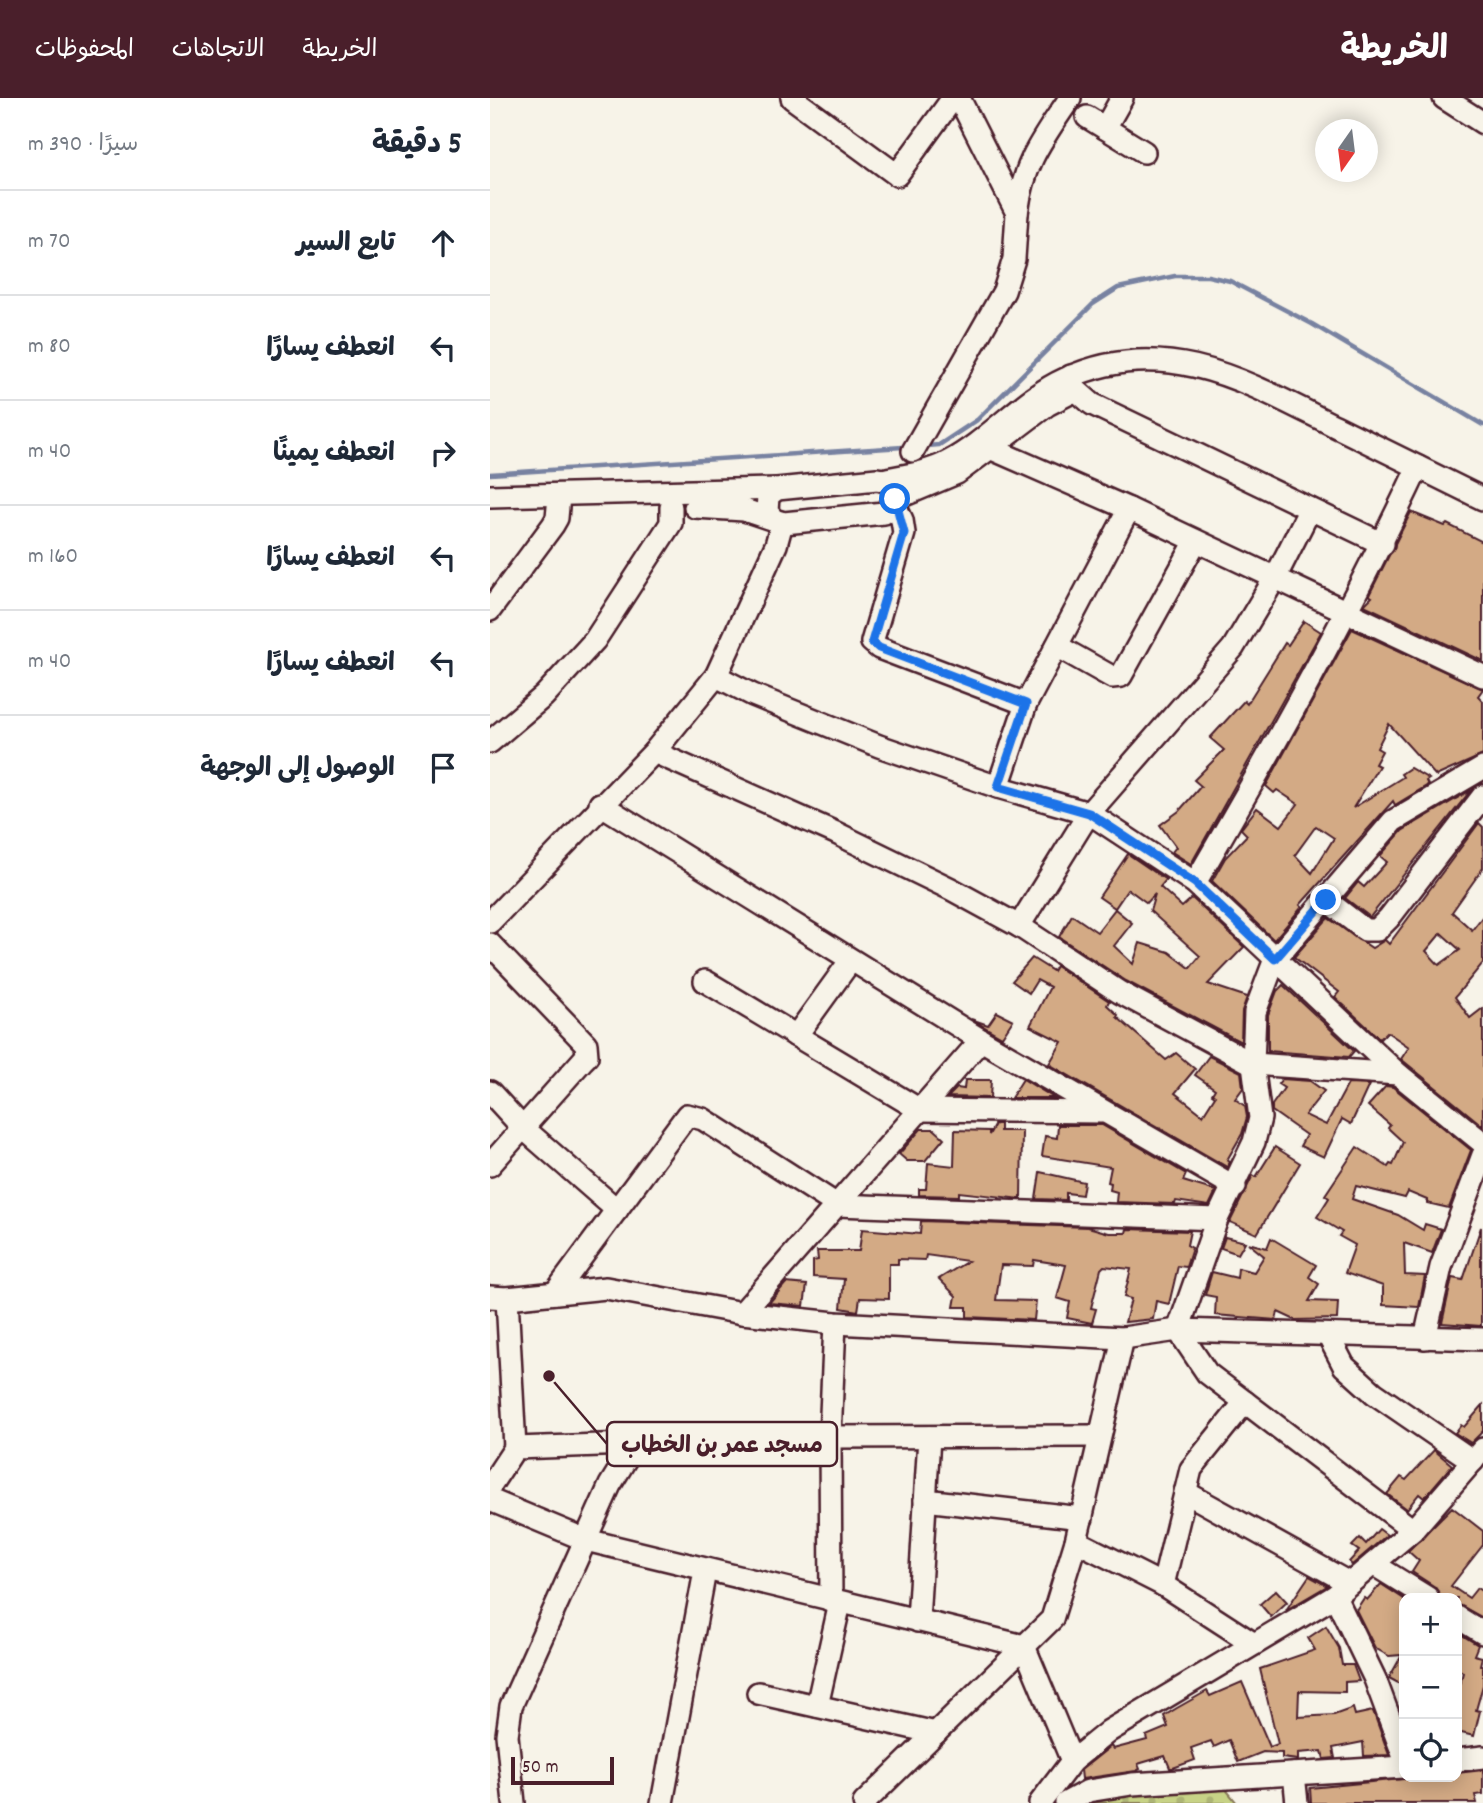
<!DOCTYPE html>
<html lang="ar">
<head>
<meta charset="utf-8">
<style>
  :root { --surface:#fff; --page:#f6f6f7; --text:#1f2937; --muted:#747a83; --line:#e0e1e3; --accent:#4a1f2b }
  body { margin:0; font-family:Dekko,"Playpen Sans Arabic",sans-serif; background:var(--page); color:var(--text); direction:rtl }
  .controls { position:absolute; right:21px; bottom:21px; display:grid; overflow:hidden; border-radius:14px; box-shadow:0 4px 18px #0003 }
  .controls button { width:63px; height:63px; display:grid; place-items:center; padding:0; border:0; border-bottom:2px solid var(--line); background:var(--surface); color:var(--text); font:35px sans-serif }
  .compass { position:absolute; left:825px; top:21px; width:63px; height:63px; border-radius:50%; background:var(--surface); box-shadow:0 4px 18px #0003; rotate:194deg }
  .scale { position:absolute; left:21px; bottom:18px; width:103px; box-sizing:border-box; padding-left:7px; border:4px solid #4a1f2b; border-top:0; font-size:19px; line-height:24px; white-space:nowrap; color:#4a1f2b; -webkit-text-stroke:5px #f7f3e8; paint-order:stroke }
  .stop { position:absolute; width:21px; height:21px; margin:-16px; border:5px solid #1a73e8; border-radius:50%; background:#fff }
  .stop.end { background:#1a73e8; border-color:#fff; box-shadow:0 2px 7px #0008 }
  .list { margin:0; padding:0; list-style:none }
  h2 { display:flex; justify-content:space-between; align-items:center; height:91px; margin:0; padding:0 28px; font-size:30px }
  h2 small { font-size:23px; font-weight:400; color:var(--muted) }
  .list li { display:grid; grid-template-columns:46px 1fr auto; gap:21px; align-items:center; box-sizing:border-box; height:105px; padding:0 28px; border-top:2px solid var(--line) }
  .list b { display:block; font-size:26px; white-space:nowrap }
  .list em { font-size:23px; font-style:normal; color:var(--muted) }
  .icon { flex:none; width:38px; height:38px; fill:none; stroke:currentColor; stroke-width:2; stroke-linecap:round; stroke-linejoin:round }
  .map { position:relative; flex:none; width:993px; height:1705px; overflow:hidden; direction:ltr }
  header { display:flex; align-items:center; gap:42px; box-sizing:border-box; height:98px; padding:0 35px; background:var(--accent); color:#fff }
  header strong { font-size:33px }
  nav { display:flex; gap:38px; margin-inline-start:auto; font-size:24px }
  main { display:flex }
  aside { flex:1; background:var(--surface) }
  .map>svg:first-child { display:block }
  .cemetery { fill:url(#cemetery-stones); stroke:#887858; stroke-width:2 }
  .lines { fill:none; stroke-linecap:round; stroke-linejoin:round }
  .stream { stroke:#7882a1; stroke-width:4.5 }
  .building { fill:#d3aa85; stroke:#4a1f2b; stroke-width:2; fill-rule:evenodd }
  .minor-casing { stroke:#4a1f2b; stroke-width:26 }
  .minor { stroke:#f7f3e8; stroke-width:21 }
  .route { stroke:#1a73e8; stroke-width:9 }
  .leader { fill:none; stroke:#4a1f2b; stroke-width:2.5 }
  .callout-dot { fill:#4a1f2b; stroke:#f7f3e8; stroke-width:2.5 }
  .callout { fill:#f7f3e8; stroke:#4a1f2b; stroke-width:2.5 }
  .callout-label { font-size:23px; text-anchor:middle; font-weight:bold; fill:#4a1f2b }
</style>
</head>
<body>
<header>
<strong>الخريطة</strong>
<nav><a>الخريطة</a><a>الاتجاهات</a><a>المحفوظات</a></nav>
</header>
<main>
<div class="map">
<svg width="993" height="1705" viewBox="0 0 993 1705">
  <defs>
    <pattern id="cemetery-stones" width="16" height="16" patternUnits="userSpaceOnUse" patternTransform="scale(1.75)"><rect width="16" height="16" fill="#c7d286"/><path d="M2 7V4a2 2 0 0 1 4 0v3zM10 15v-3a2 2 0 0 1 4 0v3z" fill="#acb474"/></pattern>
  </defs>
  <rect width="100%" height="100%" fill="#f7f3e8"/>
  <filter id="ink" filterUnits="userSpaceOnUse"><feTurbulence type="fractalNoise" baseFrequency=".0143" numOctaves="2"/><feDisplacementMap in="SourceGraphic" scale="14" xChannelSelector="R" yChannelSelector="G"/><feConvolveMatrix kernelMatrix="1 2 1 2 8 2 1 2 1" color-interpolation-filters="sRGB"/></filter>
  <g filter="url(#ink)">
    <!-- cemetery -->
    <path class="cemetery" d="M734,1689L747,1705H591L601,1697Z"/>
    <g class="lines">
      <!-- stream -->
      <g class="stream">
        <path d="M438,348L449,347L487,322L603,206L628,190L685,178H718L740,183L822,226L993,327"/>
        <path d="M0,376L413,349"/>
      </g>
    </g>
    <!-- building -->
    <g class="building">
      <path d="M921,414L955,428L957,426L993,444V563L874,507L882,499L879,497Z"/>
      <path d="M814,523L831,534L701,766L682,754L686,749L670,727L689,713L711,688L704,682L734,652L720,640L754,603L757,606L795,545L798,547Z"/>
      <path d="M862,531L993,591L988,598L993,603V657L946,678L899,626L887,650L892,653L885,666L889,668L863,710L913,679L911,676L920,670L939,681L936,683L938,687L905,707L903,703L810,807L812,809L784,842L722,783L735,760L757,737L751,731L767,710L791,728L808,706L787,692L784,695L776,688ZM826,728L844,740L822,775L805,757Z"/>
      <path d="M981,692L880,819L855,800L868,784L874,789L897,764L890,758L912,733Z"/>
      <path d="M989,725L993,729V770L962,814L982,832L993,818V865L965,899L980,920L993,910V1028L911,961L919,949L897,934L890,941L845,899L849,894L804,859L838,820L882,850L895,842L899,846ZM951,835L970,852L949,867L936,853Z"/>
      <path d="M638,756L676,782L670,789L692,809L702,800L754,849L718,886L757,899L752,913L751,944L636,883L569,839L582,817L607,834L625,811L642,825L624,848L643,866L650,845L679,854L700,870L710,858L660,813L665,796L657,805L638,791L625,810L609,799Z"/>
      <path d="M542,860L563,873L566,868L619,903L617,907L628,917L627,919L676,962L686,955L705,971L685,995L713,1017L725,998L722,996L725,991L705,977L719,958L751,974L753,990L745,1001L755,1008L757,1019L752,1036L737,1062L740,1064L737,1069L559,966L572,944L540,928L560,889L547,882L539,895L522,883Z"/>
      <path d="M793,887L864,953L859,959L778,953V917L787,893Z"/>
      <path d="M507,914L523,922L512,939L481,921L498,927Z"/>
      <path d="M533,981L564,1000H521Z"/>
      <path d="M792,981L820,983L834,993L815,1017L836,1027L858,986L879,987L861,1026L852,1021L834,1059L810,1048L816,1037L782,1013V1007L794,990L788,986Z"/>
      <path d="M475,982H501L500,1000L458,999L467,990L474,991Z"/>
      <path d="M896,988L903,989L981,1052L959,1110L937,1105V1102L918,1094L915,1100L866,1088L862,1101L908,1117L933,1132L935,1126L951,1131L942,1155L914,1145L915,1177L935,1178L929,1209L893,1207V1188L855,1175L865,1147L849,1138L852,1134L827,1119L839,1100L835,1097L867,1049L898,1069L900,1066L903,1067L913,1044L898,1030L900,1027L878,1008Z"/>
      <path d="M505,1026H510V1033H532L531,1101L469,1094V1098L429,1097V1091H436L438,1065L464,1068L465,1032L499,1033V1037Z"/>
      <path d="M568,1027H612L696,1076L693,1083L726,1093L719,1108L686,1103L685,1106L626,1104L627,1094L620,1092L621,1085L618,1084L621,1069L552,1058L555,1038L567,1040Z"/>
      <path d="M431,1031H444L454,1040L435,1063H417L409,1056Z"/>
      <path d="M785,1049L810,1065L767,1136L740,1124L763,1077L766,1079Z"/>
      <path d="M550,1074L594,1084L592,1097L576,1095V1102L546,1101Z"/>
      <path d="M431,1123L598,1129L619,1135H636L637,1131L700,1133L697,1147L702,1150L696,1169L688,1168L679,1206L666,1203L663,1221L635,1224L641,1201L634,1199L641,1171L614,1168L611,1171L601,1210L606,1211L602,1225L577,1220L580,1204L567,1200L576,1167L544,1162L543,1168L511,1167L506,1202L546,1203L544,1222L477,1219V1209H464L466,1198L449,1181L478,1163L436,1157L435,1162L408,1161V1166H399V1201L370,1200L368,1213L351,1210L354,1181L323,1179V1163L328,1162L327,1153H369L372,1131L430,1136Z"/>
      <path d="M991,1129V1228L952,1225L962,1180L973,1182Z"/>
      <path d="M735,1139L755,1144L748,1156L731,1150Z"/>
      <path d="M781,1140L826,1167L819,1179L829,1186L819,1203L848,1204L847,1221L805,1222L788,1214L786,1222L725,1217L726,1199L715,1197L722,1174L747,1180L748,1170L764,1174L774,1158L758,1145L777,1150Z"/>
      <path d="M296,1185L317,1187L314,1208L279,1205Z"/>
      <path d="M993,1307V1333L981,1345L965,1335L971,1327L974,1329Z"/>
      <path d="M944,1352L962,1367L934,1400L929,1396L917,1411L897,1396L911,1379L916,1382Z"/>
      <path d="M962,1409L993,1433V1447L961,1488L979,1500L987,1490L993,1494V1520L967,1506V1500H951L945,1489L922,1474L929,1463L918,1453Z"/>
      <path d="M889,1431L897,1437L862,1467L859,1464L869,1453L862,1448L870,1440L876,1446Z"/>
      <path d="M819,1478L837,1488L796,1512Z"/>
      <path d="M891,1486L914,1501V1588L899,1580L912,1557L899,1558L885,1550L866,1512L874,1500L877,1502Z"/>
      <path d="M786,1492L797,1504L781,1519L770,1506Z"/>
      <path d="M836,1528L849,1550L852,1567H863L869,1583L855,1584V1594L809,1593L808,1619L844,1617L863,1610L865,1617L883,1613L899,1657L874,1658L873,1644L843,1650L845,1660L834,1661L832,1653L808,1655V1662L792,1660V1655L773,1654L748,1664L739,1642L724,1649L721,1643L701,1650L705,1662L683,1670H680L675,1658L648,1666L650,1671L646,1673L592,1681L591,1672L621,1648L623,1651L657,1642L656,1638L678,1629L674,1618L687,1610L717,1593L720,1598L752,1584L780,1649L788,1646L770,1571L825,1552L818,1540Z"/>
      <path d="M967,1534L988,1547L984,1557L992,1559L990,1567L993,1568V1587L986,1612L990,1613L984,1638L967,1634V1600L973,1574L967,1571Z"/>
      <path d="M993,1672V1696L985,1697L987,1705H821L820,1690L922,1680V1682L967,1679V1675Z"/>
    </g>
    <g class="lines">
      <defs>
        <g id="minor">
          <path d="M302,0L407,77L463,0"/>
          <path d="M954,0L993,25"/>
          <path d="M597,19L654,54"/>
          <path d="M615,30L632,0"/>
          <path d="M527,115C534,63 552,42 580,0"/>
          <path d="M581,278L586,292L602,306L893,446"/>
          <path d="M496,343L502,351L639,411L993,578"/>
          <path d="M423,353L514,193L524,161L527,115L469,0"/>
          <path d="M387,381C401,382 406,392 404,405L394,415L294,425L284,422L277,414L278,398L287,391Z"/>
          <path d="M392,382C415,377 438,375 458,364C501,341 531,301 575,281C675,235 757,284 845,328C895,353 944,377 993,401"/>
          <path d="M0,398L287,391"/>
          <path d="M405,401L467,375L557,307L584,293"/>
          <path d="M404,405L412,422L414,435L382,544L389,550L536,606"/>
          <path d="M205,409L254,412L284,422"/>
          <path d="M0,512L63,427L67,420L69,398"/>
          <path d="M567,548L622,579L631,578L706,443"/>
          <path d="M226,578L263,597L389,648L508,689L599,715L705,785L908,976L993,1045"/>
          <path d="M0,644L54,598L105,542L181,425V409"/>
          <path d="M164,654L346,735L461,791L529,828L629,894L763,966L908,976"/>
          <path d="M508,689L536,606L639,411"/>
          <path d="M110,706L491,942L745,1089"/>
          <path d="M705,785C784,649 861,512 928,369"/>
          <path d="M836,802L875,832H887L899,820L993,698"/>
          <path d="M0,824L164,654L226,578L286,447L292,425"/>
          <path d="M529,828L599,715L743,550L785,480L820,411"/>
          <path d="M0,846L96,946L97,958L93,962L0,1067"/>
          <path d="M215,883L430,1012L611,1014"/>
          <path d="M306,938L361,862"/>
          <path d="M0,994L32,1029L127,1112"/>
          <path d="M65,1195L197,1017L213,1021L347,1107L727,1121"/>
          <path d="M0,1199L17,1200L116,1190L252,1215L345,1225L633,1240L688,1232L993,1241"/>
          <path d="M252,1215L491,942"/>
          <path d="M839,1239L854,1268L884,1295L983,1363"/>
          <path d="M935,1240L951,1169L993,1057"/>
          <path d="M25,1350L340,1339L609,1338"/>
          <path d="M0,1388L25,1350L17,1200"/>
          <path d="M695,1394L859,1485"/>
          <path d="M0,1402L96,1442L534,1548L582,1663"/>
          <path d="M435,1402L592,1420"/>
          <path d="M923,1432L717,1275L688,1232L727,1121L764,1044L770,1020L763,966L765,914L785,861L903,723L993,670"/>
          <path d="M586,1443L673,1487L764,1546"/>
          <path d="M883,1466L938,1500"/>
          <path d="M673,1487L701,1371L755,1304"/>
          <path d="M845,1498L885,1581L914,1659"/>
          <path d="M341,1503L340,1339L345,1225"/>
          <path d="M967,1519L993,1535"/>
          <path d="M428,1523L439,1339"/>
          <path d="M268,1595L446,1635"/>
          <path d="M327,1608L350,1505"/>
          <path d="M967,1662L993,1659"/>
          <path d="M804,1676L807,1705"/>
          <path d="M24,1705L17,1637L21,1608L120,1387L145,1346"/>
          <path d="M172,1705L215,1473"/>
          <path d="M374,1705L562,1521L586,1443L633,1240"/>
          <path d="M550,1705L582,1663L619,1633L845,1498L923,1432L993,1351"/>
          <path d="M576,1705L598,1693L642,1686L914,1669"/>
        </g>
      </defs>
      <!-- minor casing -->
      <use href="#minor" class="minor-casing"/>
      <!-- minor -->
      <use href="#minor" class="minor"/>
    </g>
  </g>
  <g class="lines" filter="url(#ink)">
    <!-- route -->
    <path class="route" d="M405,401L414,435L382,544L389,550L536,606L508,689L599,715L705,785L785,861L836,802"/>
  </g>
  <!-- callouts -->
  <path class="leader" d="M59 1278L117 1346"/>
  <circle class="callout-dot" cx="59" cy="1278" r="7"/>
  <rect class="callout" x="117" y="1324" width="230" height="44" rx="7"/>
  <g class="callout-label">
    <text x="232" y="1354">مسجد عمر بن الخطاب</text>
  </g>
</svg>
<div class="controls">
<button>+</button>
<button>−</button>
<button><svg class="icon" aria-label="locate" viewBox="0 0 24 24"><circle cx="12" cy="12" r="6"/><path d="M12 2v4M12 18v4M2 12h4M18 12h4"/></svg></button>
</div>
<svg class="compass" viewBox="-18 -18 36 36"><path d="M0-13l5 13h-10z" fill="#e53935"/><path d="M0 13l5-13h-10z" fill="#747a83"/></svg>
<div class="scale">50 m</div>
<div class="stop" style="left:405px;top:401px"></div>
<div class="stop end" style="left:836px;top:802px"></div>
</div>
<aside>
<h2>5 دقيقة<small>سيرًا · 390 m</small></h2>
<ul class="list">
<li><svg class="icon" aria-label="ahead" viewBox="0 0 24 24"><path d="M12 20V5M6 11l6-6 6 6"/></svg><div><b>تابع السير</b></div><em>70 m</em></li>
<li><svg class="icon" aria-label="left" viewBox="0 0 24 24"><path d="M17 20v-9H6M10 6l-5 5 5 5"/></svg><div><b>انعطف يسارًا</b></div><em>80 m</em></li>
<li><svg class="icon" aria-label="right" viewBox="0 0 24 24"><path d="M7 20v-9h11M14 6l5 5-5 5"/></svg><div><b>انعطف يمينًا</b></div><em>40 m</em></li>
<li><svg class="icon" aria-label="left" viewBox="0 0 24 24"><path d="M17 20v-9H6M10 6l-5 5 5 5"/></svg><div><b>انعطف يسارًا</b></div><em>160 m</em></li>
<li><svg class="icon" aria-label="left" viewBox="0 0 24 24"><path d="M17 20v-9H6M10 6l-5 5 5 5"/></svg><div><b>انعطف يسارًا</b></div><em>40 m</em></li>
<li><svg class="icon" aria-label="arrive" viewBox="0 0 24 24"><path d="M6 21V4h12l-3 4 3 4H6"/></svg><div><b>الوصول إلى الوجهة</b></div></li>
</ul>
</aside>
</main>
</body>
</html>
